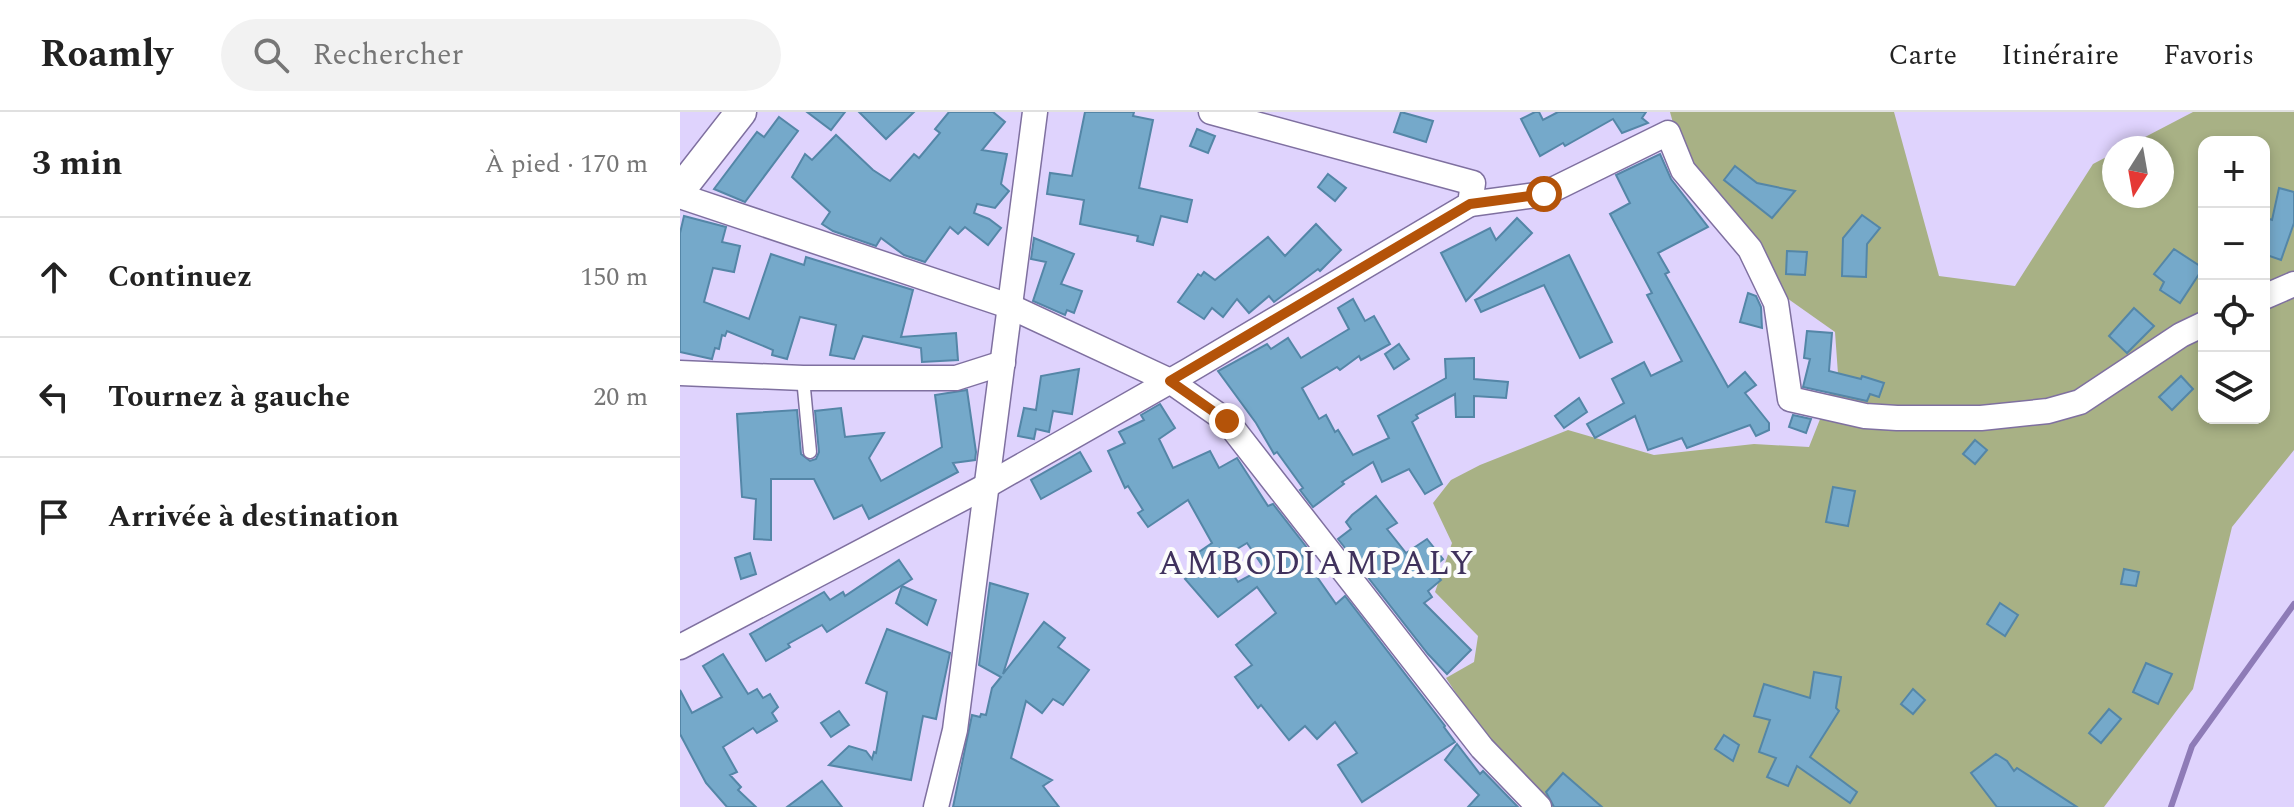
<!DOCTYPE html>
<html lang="fr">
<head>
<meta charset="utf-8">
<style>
  :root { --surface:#fff; --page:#f2f2f2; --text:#222; --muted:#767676; --line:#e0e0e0 }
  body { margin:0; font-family:Spectral,serif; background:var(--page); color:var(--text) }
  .controls { position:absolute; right:24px; top:24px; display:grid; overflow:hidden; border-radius:16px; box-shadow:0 4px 12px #0003 }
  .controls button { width:72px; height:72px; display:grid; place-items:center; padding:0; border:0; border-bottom:2px solid var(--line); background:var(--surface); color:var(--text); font:40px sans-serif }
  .compass { position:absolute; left:1422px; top:24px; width:72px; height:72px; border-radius:50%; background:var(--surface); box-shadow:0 4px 12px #0003; rotate:191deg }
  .stop { position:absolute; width:24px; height:24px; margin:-18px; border:6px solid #b45309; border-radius:50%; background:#fff }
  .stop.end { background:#b45309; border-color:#fff; box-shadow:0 2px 8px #0008 }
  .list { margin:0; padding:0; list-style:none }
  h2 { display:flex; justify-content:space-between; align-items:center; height:104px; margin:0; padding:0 32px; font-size:34px }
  h2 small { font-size:26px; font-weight:400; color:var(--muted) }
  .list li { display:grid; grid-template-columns:52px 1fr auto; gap:24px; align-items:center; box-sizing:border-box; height:120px; padding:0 32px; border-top:2px solid var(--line) }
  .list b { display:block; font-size:30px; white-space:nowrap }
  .list em { font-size:26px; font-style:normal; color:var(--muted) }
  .icon { flex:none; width:44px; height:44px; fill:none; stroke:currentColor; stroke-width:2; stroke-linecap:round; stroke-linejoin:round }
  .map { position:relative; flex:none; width:1614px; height:695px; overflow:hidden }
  header { display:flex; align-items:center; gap:48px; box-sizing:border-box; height:112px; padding:0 40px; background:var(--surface); border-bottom:2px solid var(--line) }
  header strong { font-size:38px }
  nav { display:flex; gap:44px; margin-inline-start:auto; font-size:28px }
  .search { width:560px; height:72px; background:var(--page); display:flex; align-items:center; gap:20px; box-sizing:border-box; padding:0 28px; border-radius:44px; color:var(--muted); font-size:30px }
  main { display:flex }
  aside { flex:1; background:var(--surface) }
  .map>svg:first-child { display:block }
  .green { fill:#a8b185; fill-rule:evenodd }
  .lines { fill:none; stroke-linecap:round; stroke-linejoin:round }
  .stream { stroke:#8e7bb7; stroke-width:6 }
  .building { fill:#75a9ca; stroke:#5486a7; stroke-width:2; fill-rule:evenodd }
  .service-casing { stroke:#7f70a0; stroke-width:15 }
  .minor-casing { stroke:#7f70a0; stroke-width:27 }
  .tertiary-casing { stroke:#7f70a0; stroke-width:33 }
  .service { stroke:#fff; stroke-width:12 }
  .minor { stroke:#fff; stroke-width:24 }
  .tertiary { stroke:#fff; stroke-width:30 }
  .route { stroke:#b45309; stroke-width:10 }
  .labels { text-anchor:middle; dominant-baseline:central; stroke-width:8; stroke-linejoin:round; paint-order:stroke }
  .neighbourhood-label { font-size:34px; letter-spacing:2px; fill:#40325d; stroke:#fcfcfc }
</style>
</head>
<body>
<header>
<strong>Roamly</strong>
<div class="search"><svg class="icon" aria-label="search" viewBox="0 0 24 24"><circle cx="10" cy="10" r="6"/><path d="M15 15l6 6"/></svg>Rechercher</div>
<nav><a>Carte</a><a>Itinéraire</a><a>Favoris</a></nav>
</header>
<main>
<aside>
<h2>3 min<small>À pied · 170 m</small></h2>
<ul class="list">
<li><svg class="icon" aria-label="ahead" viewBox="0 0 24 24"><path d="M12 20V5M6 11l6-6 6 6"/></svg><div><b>Continuez</b></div><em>150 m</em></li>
<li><svg class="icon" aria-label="left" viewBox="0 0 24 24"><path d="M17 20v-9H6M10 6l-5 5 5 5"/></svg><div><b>Tournez à gauche</b></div><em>20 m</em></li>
<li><svg class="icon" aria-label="arrive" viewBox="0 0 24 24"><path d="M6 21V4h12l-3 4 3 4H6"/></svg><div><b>Arrivée à destination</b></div></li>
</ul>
</aside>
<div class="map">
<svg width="1614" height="695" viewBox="0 0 1614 695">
  <rect width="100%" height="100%" fill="#dfd3fd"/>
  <!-- green -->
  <path class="green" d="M990,0H1214L1259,164L1335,174L1413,52L1434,41V84H1482V36H1444L1513,0H1614V338L1552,415L1513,577L1424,695H868L815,640L766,566L794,550L798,524L755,480L772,431L753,391L771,368L800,353L888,318L974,343L1074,332L1129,335L1158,262L1155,220L1104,184L1001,40ZM1524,30H1584V306H1524Z"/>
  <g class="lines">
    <!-- stream -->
    <path class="stream" d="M1491,695L1512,634L1614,492"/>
  </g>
  <!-- building -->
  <g class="building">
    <path d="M127,0H165L151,18Z"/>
    <path d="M179,0H234L206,27Z"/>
    <path d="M269,0H313L325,10L302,38L327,42L321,72L329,79L315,96L297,92L294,101L309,107L321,116L308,133L285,115L278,122L270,115L245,150L224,143L201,126L196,134L153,119L142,112L150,100L112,65L125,42L132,48L156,23L193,58L210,69L234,42L239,46L260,21L255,17Z"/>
    <path d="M405,0H454L453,4L473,8L459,76L512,88L507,110L481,104L473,133L457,129L458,124L400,112L404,88L367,82L370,61L392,64Z"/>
    <path d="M721,0L753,9L746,30L714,20Z"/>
    <path d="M855,0H859L863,8L878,0H966L962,6L968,11L942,21L933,7L885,34L883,31L860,44L841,7Z"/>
    <path d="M99,5L118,19L65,90L34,77L77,20L84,25Z"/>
    <path d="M517,17L535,24L528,41L510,34Z"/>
    <path d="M980,42L991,67L1028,115L978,141L989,160L985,162L1048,275L1065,260L1076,273L1065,281L1089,311V318L1076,324L1070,313L1007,336L1002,326L968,338L955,304L915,326L907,312L944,291L932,267L964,250L971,264L1002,249L967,183L972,181L930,102L950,91L936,63Z"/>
    <path d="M1055,54L1077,71L1115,79L1092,106L1044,68Z"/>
    <path d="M648,62L666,76L655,89L638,75Z"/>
    <path d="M1599,76L1614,80V111L1601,148L1584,142V105L1592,108Z"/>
    <path d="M1182,103L1200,116L1187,132L1186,165L1162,164L1163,126Z"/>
    <path d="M4,104L46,115L42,130L60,134L54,160L33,156L24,190L69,207L91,142L124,153L126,145L233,178L221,225L276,221L278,248L242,250L241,236L183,224L174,247L150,243L156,213L120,205L107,247L92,243L93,238L47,219L45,224L42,223L39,237L35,236L32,247L0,240V121Z"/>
    <path d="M837,106L852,121L786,189L761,141L810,116L816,128Z"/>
    <path d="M636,112L661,138L640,159L638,157L594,190L589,184L569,201L557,187L543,205L532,196L524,207L498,190L518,162L521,164L524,160L535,168L588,125L605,144Z"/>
    <path d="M354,126L394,142L381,172L402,179L394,201L387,198L385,203L353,189L366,150L351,147Z"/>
    <path d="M1494,137L1523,156L1500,191L1480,178L1484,170L1474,162Z"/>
    <path d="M1107,139L1127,140L1125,163L1106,162Z"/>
    <path d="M889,143L932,230L900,246L864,173L801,200L795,188Z"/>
    <path d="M1068,181L1076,184L1081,195L1082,216L1060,210Z"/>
    <path d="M673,187L685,209L694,204L710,232L681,248L679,244L660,258L657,255L622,276L639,307L646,303L655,320L658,318L673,343L709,326L698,304L766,266L765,247L794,246V267L828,270L826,286L794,284V305H776L775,282L736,303L738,306L732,310L762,372L745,382L729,357L702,370L693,350L662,370L664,372L633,395L620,378L623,376L597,340L594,342L576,311L538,259L587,232L591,237L608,226L621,246L669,217L658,196Z"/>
    <path d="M1454,196L1474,214L1447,241L1429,224Z"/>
    <path d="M1127,219L1152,221L1149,259L1181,267L1182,264L1204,271L1199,285L1190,282L1187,289L1123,275L1130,247L1124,246Z"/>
    <path d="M719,232L729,247L714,257L705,242Z"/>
    <path d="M399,257L392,302L373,299L369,320L356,317L354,327L338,324L344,296L356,298L361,264Z"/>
    <path d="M1501,264L1513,277L1492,298L1479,285Z"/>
    <path d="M287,278L296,340L295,348L273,351L278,360L189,407L182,393L154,407L134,367H91V428L74,427L76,387L62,385L57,302L117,298L121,342L130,349L136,347L139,340L135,299L161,296L165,325L204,321L189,346L201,369L262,335L255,283Z"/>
    <path d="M899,286L907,300L884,316L875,304Z"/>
    <path d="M480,292L495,316L479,327L493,356L530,339L539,356L557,346L588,394L593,392L628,437L621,442L656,492L665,484L765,614L764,615L775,630L682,690L658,653L677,641L655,610L637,627L625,614L609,628L581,593L578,596L555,565L572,553L556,533L596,501L577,475L538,505L505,467L524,453L516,442L532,431L508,388L468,415L458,401L463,398L448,374L445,376L428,339L445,331L439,320L464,308L461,303ZM567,431L584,456L558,470L542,446Z"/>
    <path d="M1113,303L1131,307L1126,321L1109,315Z"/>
    <path d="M1295,328L1307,338L1295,352L1283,342Z"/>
    <path d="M400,340L411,359L361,387L351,368Z"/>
    <path d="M1153,375L1175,379L1168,414L1146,410Z"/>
    <path d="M696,384L717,411L707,417L726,441L747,427L763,447L751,457L761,468L748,479L752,485L744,491L791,538L767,562L748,542L658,427L671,417L666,410L672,403Z"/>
    <path d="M70,441L76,462L61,467L55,446Z"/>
    <path d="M219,448L232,467L147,520L142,513L108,532L110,535L86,549L70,522L144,480L150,488L163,480L165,484Z"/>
    <path d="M1444,457L1459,460L1456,474L1441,472Z"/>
    <path d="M310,471L348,482L323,562L364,510L385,526L378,535L409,558L383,593L373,587L362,601L346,589L331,646L372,668L363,674L379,695H273L292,603L300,605L301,602L306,603L312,576L321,565L299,553Z"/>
    <path d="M222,474L256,488L247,513L216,491Z"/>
    <path d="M1320,491L1338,503L1325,524L1307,512Z"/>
    <path d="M207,517L270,541L256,607L243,604L231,668L149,653L169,634L186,639L192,647L194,640L196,641L207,580L186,571Z"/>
    <path d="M43,542L68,582L77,577L83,586L90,582L98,595L92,601L97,609L77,621L73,616L43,635L57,660L50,663L61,675L58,678L76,695H47L26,671L0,622V578L12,601L42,585L23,554Z"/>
    <path d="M1466,551L1492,562L1478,592L1453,580Z"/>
    <path d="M1134,560L1161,565L1156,596L1159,599L1130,645L1177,680L1170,691L1117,654L1108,674L1087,665L1096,646L1079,640L1090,608L1074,604L1084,572L1130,586Z"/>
    <path d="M1233,577L1245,588L1233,602L1221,592Z"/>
    <path d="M1429,597L1441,607L1421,631L1409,621Z"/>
    <path d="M159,599L169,613L151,625L141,611Z"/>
    <path d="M1044,623L1059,633L1053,649L1035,637Z"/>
    <path d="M777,632L800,662L803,659L838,695H788L799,683L765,648Z"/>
    <path d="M1316,642L1327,649L1334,659L1337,656L1397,695H1317L1291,661Z"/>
    <path d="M883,661L922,695H874L866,680Z"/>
    <path d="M142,669L162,695H107Z"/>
  </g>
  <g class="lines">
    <defs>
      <path id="service" d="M123,266L130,340"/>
      <g id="minor">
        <path d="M0,84L329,194L490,269L547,309L802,636L859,695"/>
        <path d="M790,92L864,82L988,21L1003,58L1070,137L1096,191L1110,287L1185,304L1217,306H1301L1368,299L1400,290L1501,223L1524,212"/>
        <path d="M1584,185L1614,172"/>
        <path d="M0,261L123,266H276L323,251"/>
        <path d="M0,535L306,374L508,259L790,92L793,71L531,0"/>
        <path d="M256,695L275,618L355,0"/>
      </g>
      <path id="tertiary" d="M0,78L61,0"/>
    </defs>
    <!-- service casing -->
    <use href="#service" class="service-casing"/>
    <!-- minor casing -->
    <use href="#minor" class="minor-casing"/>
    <!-- tertiary casing -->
    <use href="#tertiary" class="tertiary-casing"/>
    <!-- service -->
    <use href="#service" class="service"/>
    <!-- minor -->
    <use href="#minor" class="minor"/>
    <!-- tertiary -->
    <use href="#tertiary" class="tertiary"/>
  </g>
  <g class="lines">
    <!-- route -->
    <path class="route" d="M547,309L490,269L790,92L864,82"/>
  </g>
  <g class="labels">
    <!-- neighbourhood labels -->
    <g class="neighbourhood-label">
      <text x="637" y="452">AMBODIAMPALY</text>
    </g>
  </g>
</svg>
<div class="controls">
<button>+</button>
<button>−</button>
<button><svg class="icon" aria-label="locate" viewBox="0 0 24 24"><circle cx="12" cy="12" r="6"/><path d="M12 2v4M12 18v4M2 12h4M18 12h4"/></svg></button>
<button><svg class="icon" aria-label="layers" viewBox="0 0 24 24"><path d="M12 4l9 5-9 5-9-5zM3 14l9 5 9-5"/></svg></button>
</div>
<svg class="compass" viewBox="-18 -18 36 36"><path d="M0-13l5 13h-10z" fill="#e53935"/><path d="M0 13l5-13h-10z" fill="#767676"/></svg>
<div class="stop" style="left:864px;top:82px"></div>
<div class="stop end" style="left:547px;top:309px"></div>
</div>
</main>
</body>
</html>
